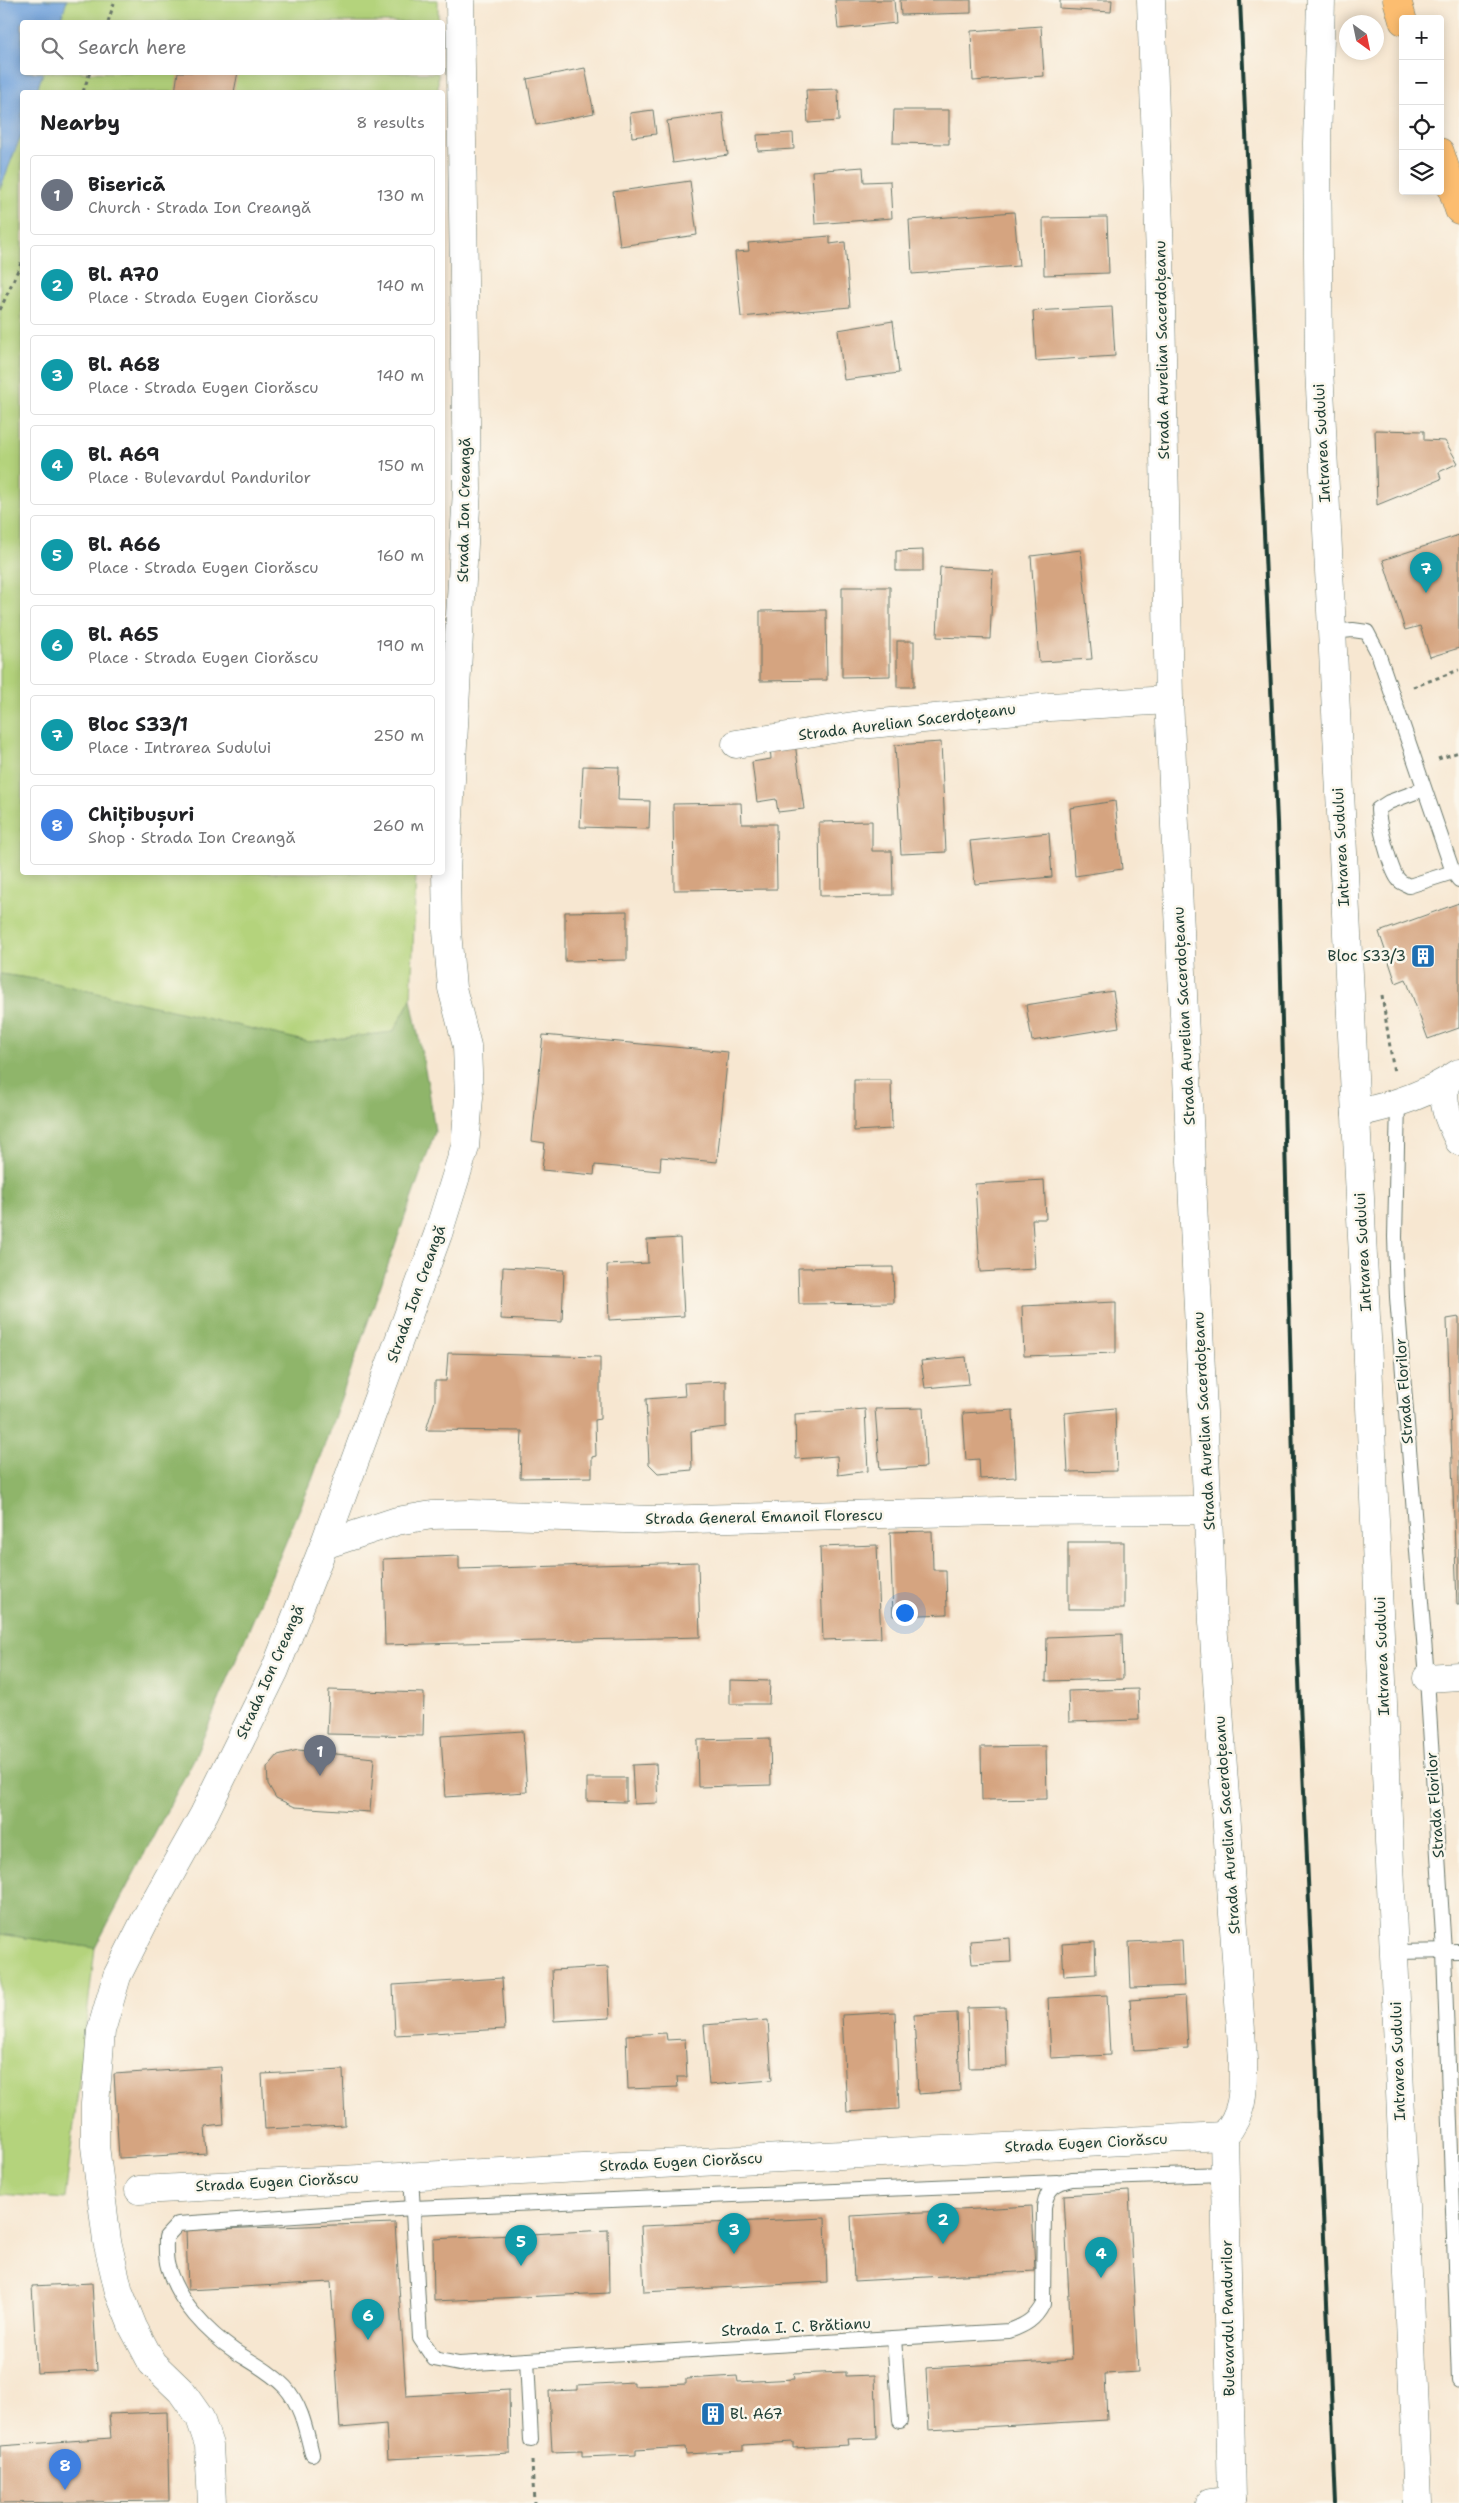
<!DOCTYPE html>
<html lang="en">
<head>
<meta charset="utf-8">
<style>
  :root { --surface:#fff; --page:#f2f2f2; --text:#202124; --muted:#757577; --line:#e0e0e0; --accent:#1a73e8 }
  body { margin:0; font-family:"Shantell Sans",sans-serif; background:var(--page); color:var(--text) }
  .controls { position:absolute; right:15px; top:15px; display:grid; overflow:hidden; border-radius:5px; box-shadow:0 2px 12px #0003 }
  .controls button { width:45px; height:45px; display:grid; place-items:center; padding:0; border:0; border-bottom:1px solid var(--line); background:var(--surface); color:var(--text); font:25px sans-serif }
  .compass { position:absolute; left:1339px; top:15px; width:45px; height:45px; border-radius:50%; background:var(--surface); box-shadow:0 2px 12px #0003; rotate:147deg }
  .you { position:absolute; left:904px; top:1612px; width:18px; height:18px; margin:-12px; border:4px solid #fff; border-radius:50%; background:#1a73e8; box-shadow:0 0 0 8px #1a73e833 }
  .badge { display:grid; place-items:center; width:32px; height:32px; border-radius:50%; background:var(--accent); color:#fff; font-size:16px; font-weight:700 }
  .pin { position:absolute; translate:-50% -41px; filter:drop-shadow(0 1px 2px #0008) }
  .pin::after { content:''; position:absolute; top:26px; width:18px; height:15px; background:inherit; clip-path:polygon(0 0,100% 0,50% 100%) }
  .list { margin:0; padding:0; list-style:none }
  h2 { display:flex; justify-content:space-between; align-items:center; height:65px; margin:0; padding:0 20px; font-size:21px }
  h2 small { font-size:16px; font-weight:400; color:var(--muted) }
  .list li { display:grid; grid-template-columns:32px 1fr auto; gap:15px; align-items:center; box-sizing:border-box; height:80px; margin:0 10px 10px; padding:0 10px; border:1px solid var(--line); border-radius:5px }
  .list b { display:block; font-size:19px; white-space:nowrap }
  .list p { margin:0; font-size:16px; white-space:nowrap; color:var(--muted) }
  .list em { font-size:16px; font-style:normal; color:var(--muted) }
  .icon { flex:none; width:28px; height:28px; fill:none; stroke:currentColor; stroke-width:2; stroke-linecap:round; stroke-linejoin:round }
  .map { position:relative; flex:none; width:1459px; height:2503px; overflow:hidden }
  .search { position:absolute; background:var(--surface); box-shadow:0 2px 12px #0003; left:20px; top:20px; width:425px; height:55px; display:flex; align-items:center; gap:12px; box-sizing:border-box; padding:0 18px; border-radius:5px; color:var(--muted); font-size:19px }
  .panel { position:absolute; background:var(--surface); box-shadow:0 2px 12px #0003; left:20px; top:90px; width:425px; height:785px; border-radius:5px }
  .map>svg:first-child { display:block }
  .green { fill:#b4d37b; stroke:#6a8858 }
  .forest { fill:#8fb56b; stroke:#577950 }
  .water { fill:#71a2db; stroke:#487088 }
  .building { fill:#d5a480 }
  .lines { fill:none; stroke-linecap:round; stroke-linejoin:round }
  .service-casing { stroke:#6b786b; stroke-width:16 }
  .minor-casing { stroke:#6b786b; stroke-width:29 }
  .tertiary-casing { stroke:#6b786b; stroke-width:29 }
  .primary-casing { stroke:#6b786b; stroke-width:29 }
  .path { stroke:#6b786b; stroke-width:3; stroke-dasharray:4 4; stroke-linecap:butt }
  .service { stroke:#fff; stroke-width:14 }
  .minor { stroke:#fff; stroke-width:28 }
  .tertiary { stroke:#fff; stroke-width:28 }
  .primary { stroke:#fcbd6f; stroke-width:28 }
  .rail { stroke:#1f3d34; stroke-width:4 }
  .labels { text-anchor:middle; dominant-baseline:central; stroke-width:5; stroke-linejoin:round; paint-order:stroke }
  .street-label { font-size:15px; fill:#1f3d34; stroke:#fbf7ec }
  .poi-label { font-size:15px; fill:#1f3d34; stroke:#fbf7ec; text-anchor:end }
</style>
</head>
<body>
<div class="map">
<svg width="1459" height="2503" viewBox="0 0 1459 2503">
  <rect width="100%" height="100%" fill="#fbf7ec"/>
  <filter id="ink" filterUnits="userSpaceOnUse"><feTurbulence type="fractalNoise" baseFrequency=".02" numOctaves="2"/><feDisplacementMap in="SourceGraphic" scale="10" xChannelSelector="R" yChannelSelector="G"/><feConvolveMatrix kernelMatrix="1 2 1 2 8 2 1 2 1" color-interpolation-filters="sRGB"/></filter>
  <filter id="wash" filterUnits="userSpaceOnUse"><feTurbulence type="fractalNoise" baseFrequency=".0096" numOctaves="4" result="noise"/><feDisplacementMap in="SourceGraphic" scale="20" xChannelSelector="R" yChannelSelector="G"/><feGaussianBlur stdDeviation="1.12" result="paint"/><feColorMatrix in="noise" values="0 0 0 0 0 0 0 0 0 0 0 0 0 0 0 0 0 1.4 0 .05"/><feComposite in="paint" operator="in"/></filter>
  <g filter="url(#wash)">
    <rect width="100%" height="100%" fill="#f7e7d1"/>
    <!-- green -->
    <g class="green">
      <path d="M0,0H438V22H22V72L438,73V92H22V872L416,873L411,999L393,1032L309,1042L41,980L0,974Z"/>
      <path d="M0,1934L95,1948L65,2199L0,2194Z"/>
    </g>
    <!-- forest -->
    <path class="forest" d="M0,974L41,980L309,1042L393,1032L411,999L429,1090L435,1132L312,1480L195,1757L95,1948L0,1934Z"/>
    <!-- water -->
    <path class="water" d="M0,0H67L60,22H22V72L43,73L36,92H22V133L0,189Z"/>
    <g id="blocks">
      <!-- building -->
      <g class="building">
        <path d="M835,0H894L896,23L838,29Z"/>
        <path d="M900,0H971V13L901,15Z"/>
        <path d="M1060,0H1112L1111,12L1060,9Z"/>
        <path d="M1041,26L1044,76L973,81L971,31Z"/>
        <path d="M585,68L594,113L536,125L527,79Z"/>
        <path d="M178,72H238L234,92H175Z"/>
        <path d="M838,89L839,121L808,123L806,90Z"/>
        <path d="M653,110L656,134L632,137L630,113Z"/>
        <path d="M894,110H949V144L893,143Z"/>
        <path d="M723,113L728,155L673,163L667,121Z"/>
        <path d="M793,133L794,149L758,151L757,135Z"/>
        <path d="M863,167L864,182L890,181L892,218L815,224L812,171Z"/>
        <path d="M690,181L697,235L620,246L613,192Z"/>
        <path d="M1014,212L1019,266L912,274L909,220Z"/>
        <path d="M1107,217L1109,273L1044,275L1043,218Z"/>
        <path d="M830,236V244L845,242L850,307L741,317L735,252L749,251L748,243Z"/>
        <path d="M1112,307L1115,356L1036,361L1033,311Z"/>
        <path d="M893,321L899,373L844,380L838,330Z"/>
        <path d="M1375,430L1424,431V440L1445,441L1458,463L1439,472L1441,479L1377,505Z"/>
        <path d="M1459,535V648L1430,657L1420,626L1405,630L1383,560Z"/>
        <path d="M923,550V571H896V551Z"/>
        <path d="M1081,550L1092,659L1039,662L1031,556Z"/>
        <path d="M940,567L993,570L990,639L937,637Z"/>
        <path d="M842,587H890V676L842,677Z"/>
        <path d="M826,610L827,680L760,681V611Z"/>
        <rect x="897" y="641" width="17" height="46"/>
        <path d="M941,742L946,852L901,854L895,745Z"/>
        <path d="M795,743L804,809L778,812L776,799L757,802L752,762L771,759L770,746Z"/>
        <path d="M583,766L619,767L618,800L650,801L649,829L580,827Z"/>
        <path d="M1115,801L1122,869L1075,876L1070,808Z"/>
        <path d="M741,803L742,824H776L777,889L674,890L673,804Z"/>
        <path d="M872,821V851H892L893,895L820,896L819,822Z"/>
        <path d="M1049,833L1052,877L975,884L970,841Z"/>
        <path d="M1459,903V1028L1428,1039L1406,979L1396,983L1379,932Z"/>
        <path d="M627,911V960L565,961V912Z"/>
        <path d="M1113,991L1119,1027L1032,1041L1026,1005Z"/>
        <path d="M543,1035L728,1052L717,1162L661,1157L660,1171L595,1165L594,1175L542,1170L545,1143L532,1141Z"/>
        <path d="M854,1080H891L892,1129L854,1131Z"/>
        <path d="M1044,1180L1046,1219H1032L1035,1269L980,1272L975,1184Z"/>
        <path d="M680,1238L684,1316L609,1320L607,1265L648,1263L647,1240Z"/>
        <path d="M503,1267L564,1270L562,1322L501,1319Z"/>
        <path d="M893,1267L894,1303L799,1304L798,1268Z"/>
        <path d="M1116,1302V1353L1024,1356L1022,1306Z"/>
        <path d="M1459,1317V1605H1457L1447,1319Z"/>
        <path d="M448,1353L600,1357V1419L595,1420L596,1456L592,1457V1477L520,1478L522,1431L426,1430L435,1401V1381H446Z"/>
        <path d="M966,1357L969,1384L925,1388L921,1361Z"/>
        <path d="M726,1381V1427L691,1431L692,1470L658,1473L649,1464L646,1399L685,1396L684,1383Z"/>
        <path d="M923,1408L926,1467L880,1470L875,1409Z"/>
        <path d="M1115,1408L1117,1471L1068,1472L1065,1413Z"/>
        <path d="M865,1409L868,1471L838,1475L837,1456L796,1459L795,1414Z"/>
        <path d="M1013,1410L1016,1477L980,1479L979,1459L966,1460L963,1413Z"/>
        <path d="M932,1531L933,1570H946L947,1614L893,1616L890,1532Z"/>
        <rect x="1068" y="1542" width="56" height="67"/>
        <path d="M877,1545L881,1638L823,1640L820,1547Z"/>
        <path d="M459,1556V1569L698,1562L700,1637L385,1645L383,1559Z"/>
        <path d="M1122,1634L1123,1679L1046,1681L1047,1637Z"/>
        <path d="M730,1680L770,1681L769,1704H730Z"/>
        <path d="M1138,1689L1139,1720L1069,1722L1068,1691Z"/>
        <path d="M329,1690L424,1693L423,1736L327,1734Z"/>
        <path d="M523,1731L527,1792L445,1797L441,1736Z"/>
        <path d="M770,1738L771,1785L698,1787L697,1740Z"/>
        <path d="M1046,1746L1047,1799L982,1800L981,1747Z"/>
        <path d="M298,1750L374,1758L370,1812L295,1807L276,1798L268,1784L267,1768L278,1755Z"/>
        <path d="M656,1764L658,1803L634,1804L632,1765Z"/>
        <path d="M587,1778H626V1802L587,1801Z"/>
        <path d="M1010,1938L1011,1962L972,1964L970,1941Z"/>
        <path d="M1182,1940L1184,1986L1131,1988L1129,1942Z"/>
        <path d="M1095,1942L1096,1974L1064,1976L1062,1944Z"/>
        <path d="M608,1967L610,2018L554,2021L552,1970Z"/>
        <path d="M502,1978L505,2029L395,2035L393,1985Z"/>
        <path d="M1107,1995L1110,2055L1051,2058L1048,1998Z"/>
        <path d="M1185,1996L1188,2048L1134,2051L1130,2000Z"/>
        <path d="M1005,2007L1007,2067L969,2068L967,2008Z"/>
        <path d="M895,2012L899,2109L847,2112L842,2015Z"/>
        <path d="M957,2013L960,2091L918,2094L914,2015Z"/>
        <path d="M768,2020L772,2080L709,2085L704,2025Z"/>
        <path d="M666,2033L667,2040L685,2039L687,2077H677L678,2087L628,2089L626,2035Z"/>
        <path d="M221,2067L224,2125L205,2127L207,2153L119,2158L114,2074Z"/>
        <path d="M343,2070L345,2125L265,2129L262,2074Z"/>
        <path d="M1129,2191L1138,2372L1105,2374L1107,2420L929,2430L926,2368L1072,2360L1064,2195Z"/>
        <path d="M1032,2206L1035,2271L854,2281L851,2216Z"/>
        <path d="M825,2218L827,2282L644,2292L641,2226Z"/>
        <path d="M395,2223L406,2396L509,2390L510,2453L388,2459L386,2424L340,2428L331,2282L188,2290L186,2230Z"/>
        <path d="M608,2230L609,2293L434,2301L433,2239Z"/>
        <path d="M92,2283L97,2370L37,2373L32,2286Z"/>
        <path d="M846,2372V2376L875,2375L877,2438L848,2439L849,2445L793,2448V2442L743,2445V2451L686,2454L685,2447L636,2450V2455L582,2457V2451L552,2452L549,2391L578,2390V2385L634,2382V2386L686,2384V2379L737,2376L738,2382L794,2379L793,2374Z"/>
        <path d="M167,2412L169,2501L0,2503V2446L111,2438L109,2414Z"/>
      </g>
    </g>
  </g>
  <g filter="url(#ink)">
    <use href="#blocks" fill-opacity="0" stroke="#6b786b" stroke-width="1"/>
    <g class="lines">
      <defs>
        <g id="service">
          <path d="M1331,632L1353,630L1367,632L1378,653L1453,872L1459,880"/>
          <path d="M1424,789L1389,802L1378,809C1378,821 1391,873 1399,880C1401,883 1406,884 1409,886L1453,872"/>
          <path d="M1398,1102L1395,1237L1397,1297L1427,1678L1444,1952L1459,2381"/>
          <path d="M1394,1952L1459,1951"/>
          <path d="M411,2175L420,2338L434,2359L459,2364L1009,2331C1025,2325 1035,2320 1043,2304L1044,2207C1047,2189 1054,2183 1072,2179L1224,2174"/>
          <path d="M894,2338L900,2421"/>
          <path d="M527,2360L531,2440"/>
          <path d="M312,2454C306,2431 302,2406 285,2387C271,2372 253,2363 236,2352C207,2332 178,2302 168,2267C165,2258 166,2247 166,2237L178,2224L413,2208L1057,2182"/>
        </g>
        <g id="minor">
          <path d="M1151,0L1160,257L1169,700L1213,1622L1243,2060C1243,2091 1245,2111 1224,2136"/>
          <path d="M736,744L860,725L1050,707L1169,700"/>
          <path d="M1446,1082C1440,1103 1450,1122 1459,1141"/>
          <path d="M1356,1113C1393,1106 1428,1094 1459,1073"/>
          <path d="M324,1545L397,1521L432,1515L471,1514L654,1520L1000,1511L1208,1510"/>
          <path d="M1427,1678L1459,1676"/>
          <path d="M1224,2136L1232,2500"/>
          <path d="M139,2190L1224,2136"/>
          <path d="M212,2503L209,2445L200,2418L181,2391L152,2363L133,2327L119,2292L107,2241L95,2146V2104L101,2031L117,1976L148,1914L204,1814L275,1670L324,1545L438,1234L465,1147L469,1097L467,1046L452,988L447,931L446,871L467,489L460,0"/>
        </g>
        <g id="tertiary">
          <path d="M1321,0L1317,143L1319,368L1367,1338L1418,2503"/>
          <path d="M1210,2503L1232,2500"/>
        </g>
        <g id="primary">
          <path d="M1397,0L1403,21"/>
          <path d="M1440,152L1459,210"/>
        </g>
      </defs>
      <!-- service casing -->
      <use href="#service" class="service-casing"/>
      <!-- minor casing -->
      <use href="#minor" class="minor-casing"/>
      <!-- tertiary casing -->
      <use href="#tertiary" class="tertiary-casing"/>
      <!-- primary casing -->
      <use href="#primary" class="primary-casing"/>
      <!-- path -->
      <g class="path">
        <path d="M108,22L115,0"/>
        <path d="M83,92L90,72"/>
        <path d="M0,310L22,261"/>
        <path d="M1413,687L1459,670"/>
        <path d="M1438,759L1459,752"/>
        <path d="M1382,995L1394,1073"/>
        <path d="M532,2461L534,2503"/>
      </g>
      <!-- service -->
      <use href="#service" class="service"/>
      <!-- minor -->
      <use href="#minor" class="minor"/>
      <!-- tertiary -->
      <use href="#tertiary" class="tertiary"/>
      <!-- primary -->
      <use href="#primary" class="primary"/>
      <!-- rail -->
      <path class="rail" d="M1240,0L1277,822L1298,1658L1336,2503"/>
    </g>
  </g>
  <!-- icons -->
  <defs>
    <symbol id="building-square" viewBox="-11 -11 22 22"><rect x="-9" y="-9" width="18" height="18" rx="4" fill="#1f6fb2" stroke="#fbf7ec"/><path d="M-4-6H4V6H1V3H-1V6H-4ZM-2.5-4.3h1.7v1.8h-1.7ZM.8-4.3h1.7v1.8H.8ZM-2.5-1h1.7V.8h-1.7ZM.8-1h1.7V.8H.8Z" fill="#fff"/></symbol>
  </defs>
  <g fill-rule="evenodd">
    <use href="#building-square" x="1409" y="942" width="28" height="28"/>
    <use href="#building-square" x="699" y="2400" width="28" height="28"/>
  </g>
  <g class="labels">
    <!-- street labels -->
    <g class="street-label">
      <text transform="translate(1162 350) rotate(-91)">Strada Aurelian Sacerdoțeanu</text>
      <text transform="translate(1322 443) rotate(-93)">Intrarea Sudului</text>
      <text transform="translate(464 510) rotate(-89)">Strada Ion Creangă</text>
      <text transform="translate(907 722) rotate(-7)">Strada Aurelian Sacerdoțeanu</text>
      <text transform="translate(1341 847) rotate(-93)">Intrarea Sudului</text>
      <text transform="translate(1184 1016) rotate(-93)">Strada Aurelian Sacerdoțeanu</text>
      <text transform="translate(1363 1252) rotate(-93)">Intrarea Sudului</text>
      <text transform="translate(416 1294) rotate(-70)">Strada Ion Creangă</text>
      <text transform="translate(1404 1391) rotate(-94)">Strada Florilor</text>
      <text transform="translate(1204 1421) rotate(-93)">Strada Aurelian Sacerdoțeanu</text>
      <text transform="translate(764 1517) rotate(-1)">Strada General Emanoil Florescu</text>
      <text transform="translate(1382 1656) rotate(-92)">Intrarea Sudului</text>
      <text transform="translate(270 1672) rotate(-66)">Strada Ion Creangă</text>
      <text transform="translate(1435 1805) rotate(-94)">Strada Florilor</text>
      <text transform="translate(1227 1825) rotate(-94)">Strada Aurelian Sacerdoțeanu</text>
      <text transform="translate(1398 2061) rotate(-92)">Intrarea Sudului</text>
      <text transform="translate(1086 2143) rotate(-3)">Strada Eugen Ciorăscu</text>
      <text transform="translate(681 2162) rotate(-3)">Strada Eugen Ciorăscu</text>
      <text transform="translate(277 2182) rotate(-3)">Strada Eugen Ciorăscu</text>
      <text transform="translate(1228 2318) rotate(-91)">Bulevardul Pandurilor</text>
      <text transform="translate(796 2327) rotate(-3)">Strada I. C. Brătianu</text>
    </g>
    <!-- poi labels -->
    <g class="poi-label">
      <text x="1406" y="956">Bloc S33/3</text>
      <text x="730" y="2414" text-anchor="start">Bl. A67</text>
    </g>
  </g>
</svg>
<div class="controls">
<button>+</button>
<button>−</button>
<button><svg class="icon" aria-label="locate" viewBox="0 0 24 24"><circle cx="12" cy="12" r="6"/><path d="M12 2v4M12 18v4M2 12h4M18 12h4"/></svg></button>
<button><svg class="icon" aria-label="layers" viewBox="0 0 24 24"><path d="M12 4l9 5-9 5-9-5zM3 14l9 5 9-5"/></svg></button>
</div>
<svg class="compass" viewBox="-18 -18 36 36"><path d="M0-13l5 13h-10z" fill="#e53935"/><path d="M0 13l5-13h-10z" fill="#757577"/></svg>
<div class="you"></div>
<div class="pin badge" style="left:320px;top:1776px;background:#6b7280">1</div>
<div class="pin badge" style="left:943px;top:2244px;background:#0f9aa8">2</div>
<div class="pin badge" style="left:734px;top:2254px;background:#0f9aa8">3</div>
<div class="pin badge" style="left:1101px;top:2278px;background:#0f9aa8">4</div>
<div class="pin badge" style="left:521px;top:2266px;background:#0f9aa8">5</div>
<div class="pin badge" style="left:368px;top:2340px;background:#0f9aa8">6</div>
<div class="pin badge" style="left:1426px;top:593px;background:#0f9aa8">7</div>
<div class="pin badge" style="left:65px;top:2490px;background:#3f7fe0">8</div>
<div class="search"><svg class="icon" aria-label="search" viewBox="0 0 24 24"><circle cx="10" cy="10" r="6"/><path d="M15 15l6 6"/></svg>Search here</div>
<section class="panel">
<h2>Nearby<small>8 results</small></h2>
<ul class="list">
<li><span class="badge" style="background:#6b7280">1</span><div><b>Biserică</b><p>Church · Strada Ion Creangă</p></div><em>130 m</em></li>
<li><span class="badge" style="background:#0f9aa8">2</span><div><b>Bl. A70</b><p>Place · Strada Eugen Ciorăscu</p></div><em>140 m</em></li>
<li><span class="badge" style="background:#0f9aa8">3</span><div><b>Bl. A68</b><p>Place · Strada Eugen Ciorăscu</p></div><em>140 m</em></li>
<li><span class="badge" style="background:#0f9aa8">4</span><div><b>Bl. A69</b><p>Place · Bulevardul Pandurilor</p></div><em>150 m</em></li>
<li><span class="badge" style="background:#0f9aa8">5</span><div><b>Bl. A66</b><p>Place · Strada Eugen Ciorăscu</p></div><em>160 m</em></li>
<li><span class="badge" style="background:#0f9aa8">6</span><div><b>Bl. A65</b><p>Place · Strada Eugen Ciorăscu</p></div><em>190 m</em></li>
<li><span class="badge" style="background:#0f9aa8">7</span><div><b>Bloc S33/1</b><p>Place · Intrarea Sudului</p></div><em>250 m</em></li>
<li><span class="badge" style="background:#3f7fe0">8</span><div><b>Chițibușuri</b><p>Shop · Strada Ion Creangă</p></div><em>260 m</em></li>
</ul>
</section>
</div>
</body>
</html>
